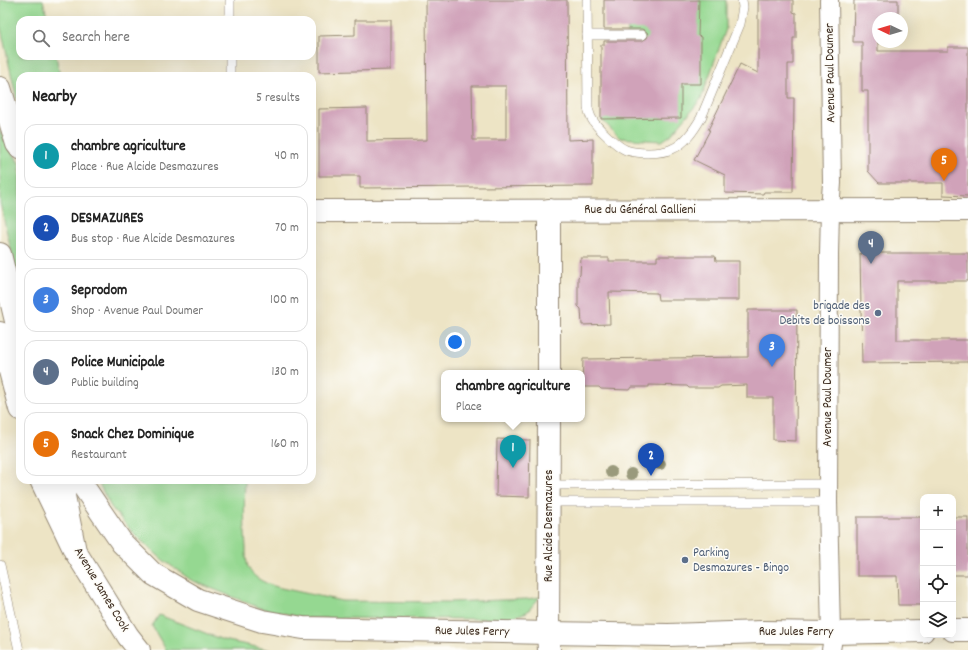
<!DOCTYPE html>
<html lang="en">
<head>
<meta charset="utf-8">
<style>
  :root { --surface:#fff; --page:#f6f6f6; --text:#222; --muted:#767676; --line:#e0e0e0; --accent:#0f766e }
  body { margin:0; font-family:Dekko,sans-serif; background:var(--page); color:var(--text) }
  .controls { position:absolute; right:12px; bottom:12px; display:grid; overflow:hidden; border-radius:8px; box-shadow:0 4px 16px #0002 }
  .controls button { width:36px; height:36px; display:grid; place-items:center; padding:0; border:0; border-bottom:1px solid var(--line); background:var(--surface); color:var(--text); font:20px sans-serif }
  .compass { position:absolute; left:872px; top:12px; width:36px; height:36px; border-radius:50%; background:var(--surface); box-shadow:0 4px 16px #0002; rotate:274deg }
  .you { position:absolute; left:455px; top:342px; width:14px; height:14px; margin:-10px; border:3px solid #fff; border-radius:50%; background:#1a73e8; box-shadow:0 0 0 6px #1a73e833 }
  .badge { display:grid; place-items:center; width:26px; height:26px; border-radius:50%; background:var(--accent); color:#fff; font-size:13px; font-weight:700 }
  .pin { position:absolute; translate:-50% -33px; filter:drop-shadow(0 1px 2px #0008) }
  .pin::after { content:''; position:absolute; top:21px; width:14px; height:12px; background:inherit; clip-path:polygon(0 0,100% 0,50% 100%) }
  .popup { position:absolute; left:441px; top:370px; width:144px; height:52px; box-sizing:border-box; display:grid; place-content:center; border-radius:8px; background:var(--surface); filter:drop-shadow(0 1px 3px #0005); font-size:13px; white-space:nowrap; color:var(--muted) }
  .popup b { font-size:15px; color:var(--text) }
  .popup::after { content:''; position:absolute; left:50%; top:100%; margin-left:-8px; border:8px solid transparent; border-top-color:var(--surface) }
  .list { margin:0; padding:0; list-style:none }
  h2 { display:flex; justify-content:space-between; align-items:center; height:52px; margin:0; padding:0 16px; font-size:17px }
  h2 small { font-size:13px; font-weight:400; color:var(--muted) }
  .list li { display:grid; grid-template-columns:26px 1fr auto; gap:12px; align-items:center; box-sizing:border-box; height:64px; margin:0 8px 8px; padding:0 8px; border:1px solid var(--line); border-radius:12px }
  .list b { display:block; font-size:15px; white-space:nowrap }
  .list p { margin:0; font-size:13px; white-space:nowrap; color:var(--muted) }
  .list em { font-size:13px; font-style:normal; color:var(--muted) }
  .icon { flex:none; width:22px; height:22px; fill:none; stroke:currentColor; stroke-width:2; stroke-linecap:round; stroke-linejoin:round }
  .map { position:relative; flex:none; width:968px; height:650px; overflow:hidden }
  .search { position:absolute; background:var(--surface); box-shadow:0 4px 16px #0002; left:16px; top:16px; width:300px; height:44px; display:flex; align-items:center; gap:10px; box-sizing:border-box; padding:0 14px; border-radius:12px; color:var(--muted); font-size:15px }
  .panel { position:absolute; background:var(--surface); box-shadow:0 4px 16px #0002; left:16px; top:72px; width:300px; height:412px; border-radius:12px }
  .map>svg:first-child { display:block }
  .green { fill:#95d891; stroke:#688158 }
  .building { fill:#d0a2b9; fill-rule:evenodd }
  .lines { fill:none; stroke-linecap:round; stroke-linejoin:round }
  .service-casing { stroke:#948772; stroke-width:10 }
  .minor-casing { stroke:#948772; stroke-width:20 }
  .secondary-casing { stroke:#948772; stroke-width:24 }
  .primary-casing { stroke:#948772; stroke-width:24 }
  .service { stroke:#fff; stroke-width:9 }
  .minor { stroke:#fff; stroke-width:18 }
  .secondary { stroke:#fff; stroke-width:22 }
  .primary { stroke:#fff; stroke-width:22 }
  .tree { fill:#9a9a7c }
  .service-dot { fill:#5c6f8a; stroke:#fdfcf7; stroke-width:1.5 }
  .labels { text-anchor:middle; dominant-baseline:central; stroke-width:3; stroke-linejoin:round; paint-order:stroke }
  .street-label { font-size:13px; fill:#3b2a1e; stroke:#fdfcf7 }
  .service-label { font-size:13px; fill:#4e5e75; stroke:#fdfcf7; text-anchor:end }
</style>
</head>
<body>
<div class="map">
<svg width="968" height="650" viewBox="0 0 968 650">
  <rect width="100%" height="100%" fill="#fdfcf7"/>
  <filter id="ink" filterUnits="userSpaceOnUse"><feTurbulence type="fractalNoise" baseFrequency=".025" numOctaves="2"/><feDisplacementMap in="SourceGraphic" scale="8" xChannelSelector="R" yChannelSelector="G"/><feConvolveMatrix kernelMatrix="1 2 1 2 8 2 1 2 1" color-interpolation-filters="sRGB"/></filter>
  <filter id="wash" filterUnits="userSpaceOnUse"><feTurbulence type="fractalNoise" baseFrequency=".012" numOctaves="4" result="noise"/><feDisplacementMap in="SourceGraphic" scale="16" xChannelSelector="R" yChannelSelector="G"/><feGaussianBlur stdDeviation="0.9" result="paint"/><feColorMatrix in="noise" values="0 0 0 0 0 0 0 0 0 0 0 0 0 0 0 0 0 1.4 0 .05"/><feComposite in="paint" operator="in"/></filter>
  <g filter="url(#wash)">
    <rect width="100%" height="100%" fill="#ede4c5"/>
    <!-- green -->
    <g class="green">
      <path d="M0,0H43L48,20H20V56H56L60,76H20V114L0,24Z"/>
      <path d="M627,0H726V29L701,99L671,135L662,141L645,140L620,138L601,119L628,42Z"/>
      <path d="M0,130L20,165V288L0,203Z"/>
      <path d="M97,480H245C244,503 244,525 246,548C246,554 246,561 248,567C253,579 269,585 281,588L342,601L448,602L527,599L540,597L527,612L508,619L305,618L260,608L191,580L163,560L135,535L111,507Z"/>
      <path d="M159,615L223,640L271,650H166L152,626Z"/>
    </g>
    <g id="blocks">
      <!-- building -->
      <g class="building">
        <path d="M426,0H567L568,140L593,139V186L360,188V176H319V109L367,108V141L427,140ZM472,86H506V140H473Z"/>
        <path d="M604,0H699L698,36L701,37V84H681V118L601,119V45H604V41H642L647,38L648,35L647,32L642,29H604Z"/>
        <path d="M758,0H793V12L796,13V38H793V64H788V98H794L793,192H764L763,194L725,193V175L694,160L710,130H708L740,64L758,73Z"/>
        <path d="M854,0H898V18H878V51H948V47H968V196L943,195V183H879L868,171V91H862V42H853Z"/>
        <path d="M355,20H391V70L319,72V36L355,35Z"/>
        <path d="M860,253H968V281H897V340H968V362L862,363Z"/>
        <path d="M657,256H715L716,261H739V300H658L657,293L609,292L610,324L582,325L581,309L578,306V277L580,275L581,258H609V261H657Z"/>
        <path d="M748,310H797L796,441L773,440V398H747V385L721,386L718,388H689L687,386L649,385V387H632L630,390L601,389L599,387H582L583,359L748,357Z"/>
        <path d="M497,439L530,440L529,497L496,496Z"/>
        <path d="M857,517H923V605H898L897,576H857Z"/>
        <rect x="953" y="517" width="15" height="58"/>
      </g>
    </g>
  </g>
  <g filter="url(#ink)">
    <use href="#blocks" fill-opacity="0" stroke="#948772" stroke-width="1"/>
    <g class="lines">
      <defs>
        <g id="service">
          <path d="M230,0V20"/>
          <path d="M587,0L588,108C589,111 590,116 592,119C596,127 618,147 626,150C638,154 661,154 672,149C685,144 694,130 701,118L740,24L743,7L742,0"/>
          <path d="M587,35H642"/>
          <path d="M230,56V76"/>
          <path d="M549,485L828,484"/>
          <path d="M548,502H828"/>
          <path d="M0,565L19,650"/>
        </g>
        <path id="minor" d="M829,0L832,183L830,210L829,254L828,502L831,633L832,644L831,650"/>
        <g id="secondary">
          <path d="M549,210V373"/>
          <path d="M549,419L548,633L549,650"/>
          <path d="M65,480L64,496L75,551L128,636L139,650"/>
        </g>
        <g id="primary">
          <path d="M0,88L17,144L20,148"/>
          <path d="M312,211L968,210"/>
          <path d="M0,254L20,338"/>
          <path d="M0,333L20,409"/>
          <path d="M41,480L75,551"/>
          <path d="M79,480L122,543L153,574L198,600L262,621L303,628L548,633L668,635L762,632L831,633L923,631"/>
          <path d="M953,630H968"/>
        </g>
      </defs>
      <!-- service casing -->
      <use href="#service" class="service-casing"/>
      <!-- minor casing -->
      <use href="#minor" class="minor-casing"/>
      <!-- secondary casing -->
      <use href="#secondary" class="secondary-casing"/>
      <!-- primary casing -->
      <use href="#primary" class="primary-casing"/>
      <!-- service -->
      <use href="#service" class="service"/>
      <!-- minor -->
      <use href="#minor" class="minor"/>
      <!-- secondary -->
      <use href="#secondary" class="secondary"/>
      <!-- primary -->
      <use href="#primary" class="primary"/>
    </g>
    <!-- trees -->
    <g class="tree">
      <circle cx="660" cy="464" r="6"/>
      <circle cx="611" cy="472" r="6"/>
      <circle cx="631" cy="474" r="6"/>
    </g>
  </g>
  <!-- markers -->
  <g class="service-dot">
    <circle cx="878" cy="313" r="4"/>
    <circle cx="685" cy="560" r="4"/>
  </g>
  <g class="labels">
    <!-- street labels -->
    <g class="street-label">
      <text transform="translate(831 73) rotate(-91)">Avenue Paul Doumer</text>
      <text x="640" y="210">Rue du Général Gallieni</text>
      <text transform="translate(828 397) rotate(-90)">Avenue Paul Doumer</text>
      <text transform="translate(549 526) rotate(-90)">Rue Alcide Desmazures</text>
      <text transform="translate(101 590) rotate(59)">Avenue James Cook</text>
      <text transform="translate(472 632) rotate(1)">Rue Jules Ferry</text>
      <text x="796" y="632">Rue Jules Ferry</text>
    </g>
    <!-- service labels -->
    <g class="service-label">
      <text x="870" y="306">brigade des<tspan x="870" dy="15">Debits de boissons</tspan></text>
      <text x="693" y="553" text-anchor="start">Parking<tspan x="693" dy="15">Desmazures - Bingo</tspan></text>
    </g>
  </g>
</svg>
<div class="controls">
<button>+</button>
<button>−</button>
<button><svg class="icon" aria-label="locate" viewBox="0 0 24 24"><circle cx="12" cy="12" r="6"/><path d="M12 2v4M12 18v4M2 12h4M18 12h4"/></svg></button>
<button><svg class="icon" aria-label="layers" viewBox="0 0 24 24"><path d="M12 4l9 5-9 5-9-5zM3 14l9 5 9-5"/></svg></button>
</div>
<svg class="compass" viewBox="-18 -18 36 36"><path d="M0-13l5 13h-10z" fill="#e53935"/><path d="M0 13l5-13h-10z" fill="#767676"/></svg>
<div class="you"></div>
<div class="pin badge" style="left:513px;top:468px;background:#0f9aa8">1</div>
<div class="popup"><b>chambre agriculture</b>Place</div>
<div class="pin badge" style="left:651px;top:476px;background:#1a4fb4">2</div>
<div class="pin badge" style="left:772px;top:367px;background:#3f7fe0">3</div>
<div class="pin badge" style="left:871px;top:264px;background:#5c6f8a">4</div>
<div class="pin badge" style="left:944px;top:181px;background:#e8710a">5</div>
<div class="search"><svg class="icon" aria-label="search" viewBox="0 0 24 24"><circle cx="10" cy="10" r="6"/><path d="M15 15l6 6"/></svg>Search here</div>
<section class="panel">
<h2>Nearby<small>5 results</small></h2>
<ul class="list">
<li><span class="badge" style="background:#0f9aa8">1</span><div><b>chambre agriculture</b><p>Place · Rue Alcide Desmazures</p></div><em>40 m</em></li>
<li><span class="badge" style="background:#1a4fb4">2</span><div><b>DESMAZURES</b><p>Bus stop · Rue Alcide Desmazures</p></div><em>70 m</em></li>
<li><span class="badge" style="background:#3f7fe0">3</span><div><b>Seprodom</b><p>Shop · Avenue Paul Doumer</p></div><em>100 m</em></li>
<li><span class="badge" style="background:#5c6f8a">4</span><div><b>Police Municipale</b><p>Public building</p></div><em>130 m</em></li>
<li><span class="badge" style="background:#e8710a">5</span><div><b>Snack Chez Dominique</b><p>Restaurant</p></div><em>160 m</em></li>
</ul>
</section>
</div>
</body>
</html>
